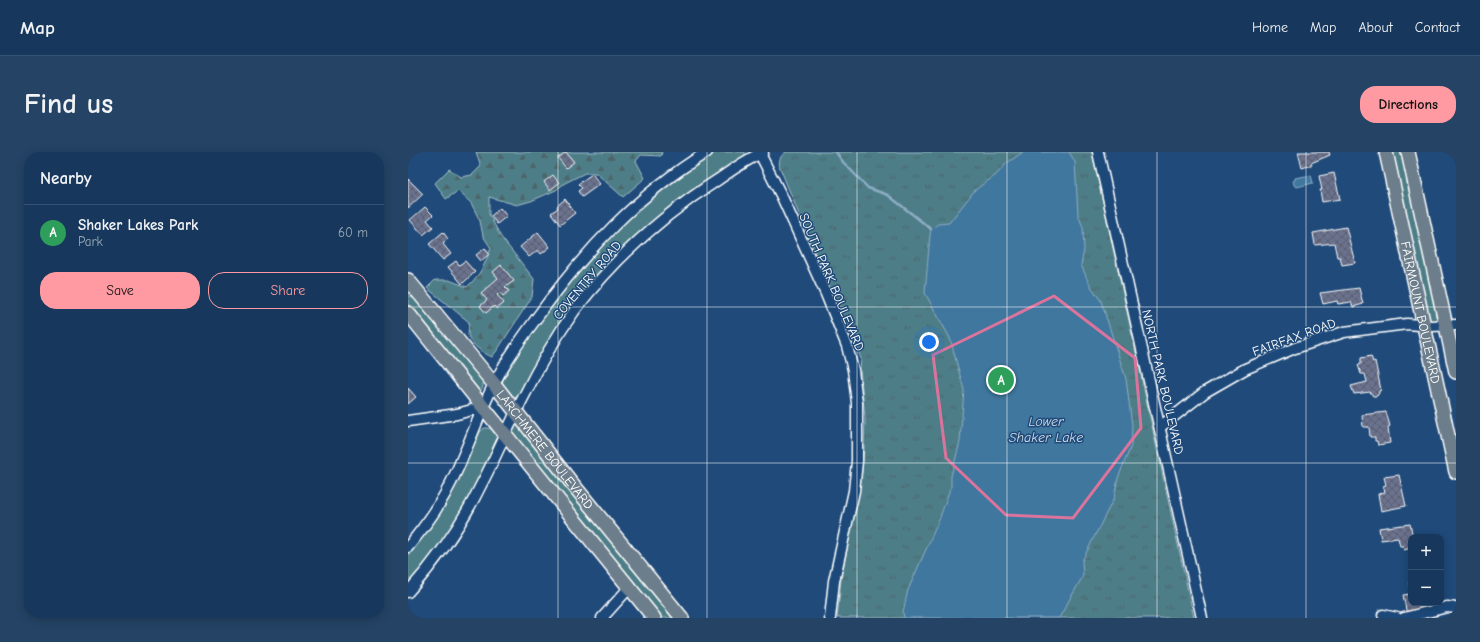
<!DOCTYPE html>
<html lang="en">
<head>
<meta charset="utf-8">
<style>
  :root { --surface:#17385c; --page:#244365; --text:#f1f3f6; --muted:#9eacbb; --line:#365272; --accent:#ff9aa2 }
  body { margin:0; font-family:"Comic Neue",sans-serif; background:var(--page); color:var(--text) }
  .controls { position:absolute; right:12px; bottom:12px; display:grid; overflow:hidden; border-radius:8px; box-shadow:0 2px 10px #0003 }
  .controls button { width:36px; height:36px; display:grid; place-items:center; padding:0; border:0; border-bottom:1px solid var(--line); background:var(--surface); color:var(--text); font:20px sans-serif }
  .you { position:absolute; left:521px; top:190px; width:14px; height:14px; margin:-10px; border:3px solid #fff; border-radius:50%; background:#1a73e8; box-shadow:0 0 0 6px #1a73e833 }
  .badge { display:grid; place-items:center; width:26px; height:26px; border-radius:50%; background:var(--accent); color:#fff; font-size:13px; font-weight:700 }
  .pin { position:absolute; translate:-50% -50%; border:2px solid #fff; box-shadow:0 1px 4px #0006 }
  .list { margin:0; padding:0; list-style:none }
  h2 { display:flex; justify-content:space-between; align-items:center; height:52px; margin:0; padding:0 16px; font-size:17px }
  h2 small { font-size:13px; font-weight:400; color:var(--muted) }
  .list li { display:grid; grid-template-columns:26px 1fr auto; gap:12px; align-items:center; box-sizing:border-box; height:56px; padding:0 16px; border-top:1px solid var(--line) }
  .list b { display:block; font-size:15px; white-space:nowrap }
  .list p { margin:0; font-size:13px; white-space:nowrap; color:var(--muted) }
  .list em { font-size:13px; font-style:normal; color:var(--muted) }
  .actions { display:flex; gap:8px; padding:12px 16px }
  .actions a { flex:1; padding:9px 0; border:1px solid var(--accent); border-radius:16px; text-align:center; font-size:14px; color:var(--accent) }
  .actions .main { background:var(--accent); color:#111 }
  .map { position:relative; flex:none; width:1048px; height:466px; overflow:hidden; border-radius:16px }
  header { display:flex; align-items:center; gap:24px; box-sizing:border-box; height:56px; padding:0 20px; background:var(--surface); border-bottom:1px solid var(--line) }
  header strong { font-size:19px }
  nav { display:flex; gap:22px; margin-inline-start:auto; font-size:14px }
  .intro { display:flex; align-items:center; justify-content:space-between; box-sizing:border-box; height:96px; padding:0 24px }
  h1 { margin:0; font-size:28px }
  .button { padding:10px 18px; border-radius:16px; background:var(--accent); color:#111; font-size:14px; font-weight:700 }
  main { display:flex; gap:24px; padding:0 24px }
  aside { flex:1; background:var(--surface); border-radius:16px; box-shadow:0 2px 10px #0003 }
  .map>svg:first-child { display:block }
  .grass { fill:#4e7e88; stroke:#a6bec4 }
  .forest { fill:url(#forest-firs); stroke:#a6bec4 }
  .park { fill:url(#park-tufts); stroke:#a6bec4 }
  .water { fill:#41779e; stroke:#8dadc5 }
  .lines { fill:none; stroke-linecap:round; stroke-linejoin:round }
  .stream { stroke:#8dadc5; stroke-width:2.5 }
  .building { fill:url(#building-cross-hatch); stroke:#fff }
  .minor-casing { stroke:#fff; stroke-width:13 }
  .major-casing { stroke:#fff; stroke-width:16 }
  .minor { stroke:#1f4a7a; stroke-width:10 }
  .major { stroke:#6c7d8b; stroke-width:13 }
  .marked { fill:none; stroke:#da749d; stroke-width:3; stroke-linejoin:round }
  .grid { fill:none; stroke:#fff; stroke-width:1; stroke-opacity:0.55 }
  .labels { text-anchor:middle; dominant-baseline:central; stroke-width:3; stroke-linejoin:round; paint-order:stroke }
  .street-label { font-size:13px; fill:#fff; stroke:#1f4a7a }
  .water-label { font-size:14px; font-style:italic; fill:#d0dde7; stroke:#1f4a7a }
</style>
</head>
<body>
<header>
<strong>Map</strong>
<nav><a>Home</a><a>Map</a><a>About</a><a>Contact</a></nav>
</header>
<div class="intro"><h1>Find us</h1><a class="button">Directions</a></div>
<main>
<aside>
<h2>Nearby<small></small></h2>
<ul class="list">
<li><span class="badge" style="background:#2e9e5b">A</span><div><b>Shaker Lakes Park</b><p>Park</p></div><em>60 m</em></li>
</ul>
<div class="actions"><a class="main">Save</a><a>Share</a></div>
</aside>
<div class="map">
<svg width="1048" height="466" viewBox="0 0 1048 466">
  <defs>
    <pattern id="forest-firs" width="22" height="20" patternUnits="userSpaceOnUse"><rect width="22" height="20" fill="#4e7e88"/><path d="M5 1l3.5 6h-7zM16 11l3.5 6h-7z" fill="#4d656a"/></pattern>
    <pattern id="park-tufts" width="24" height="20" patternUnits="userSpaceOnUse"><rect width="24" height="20" fill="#4e7e88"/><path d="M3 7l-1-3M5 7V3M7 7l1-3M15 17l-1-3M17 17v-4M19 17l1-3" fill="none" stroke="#4d656a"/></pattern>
    <pattern id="building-cross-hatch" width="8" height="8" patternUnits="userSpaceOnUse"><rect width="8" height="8" fill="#6b728f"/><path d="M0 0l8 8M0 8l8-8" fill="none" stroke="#5a5d6a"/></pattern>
  </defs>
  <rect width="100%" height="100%" fill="#1f4a7a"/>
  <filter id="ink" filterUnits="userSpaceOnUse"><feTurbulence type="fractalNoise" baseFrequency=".025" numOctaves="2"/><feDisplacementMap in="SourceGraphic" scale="8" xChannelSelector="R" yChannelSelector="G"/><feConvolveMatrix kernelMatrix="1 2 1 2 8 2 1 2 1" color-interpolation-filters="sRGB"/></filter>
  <g filter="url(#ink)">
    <!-- grass -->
    <g class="grass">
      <path d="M308,0H337V3L334,7L299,28L272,49L211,101L112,241L107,246L101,244L94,237C94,234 94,231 95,228C98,218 108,206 113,197C162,115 229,53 308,0Z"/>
      <path d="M982,0H995L1030,165L1027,169L1023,170L1019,166Z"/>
      <path d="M0,136L71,224C75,230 77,233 73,239L69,240L0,157Z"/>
      <path d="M108,260L274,466H246L98,283Z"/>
      <path d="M76,276H81L90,282V288L80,310L41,380L16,414L0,433V403L21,376L40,344L60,306L72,280Z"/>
    </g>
    <!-- forest -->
    <path class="forest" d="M68,0H254L253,4L233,3L228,9L237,26L215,45L188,21H177L157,31L148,38L123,49L109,53L81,45V62L93,85L126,127L124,145L90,197L84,205C75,201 63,193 60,183C60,179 61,174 61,170L19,136L27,128H41L59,135C73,122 76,114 83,96L75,84L72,69L63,51L50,39L38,47L27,31L41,17L53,25L64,23L73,14Z"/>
    <!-- park -->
    <path class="park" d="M378,0H684L786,466H429L433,428L453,328L456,296L457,266L452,217L453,207L440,172L434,167L372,16C370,9 372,4 378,0Z"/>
    <!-- water -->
    <g class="water">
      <path d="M615,0H661L667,10L670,63L675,75L676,98L673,113L682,133L693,149L718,227L724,273L723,294L710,326L706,346L674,409L675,424L651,466H496L495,460L500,438L531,368L543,334V324L552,290L556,238L542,186L517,141L522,83L523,77L530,72L541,71L567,38L588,23L599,11Z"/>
      <path d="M903,23L905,31L889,35L886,33L885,29L887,28V26Z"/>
    </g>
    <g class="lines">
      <!-- stream -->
      <path class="stream" d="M428,0L435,10L460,36L480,43L523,77"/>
    </g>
    <!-- building -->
    <g class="building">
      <path d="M158,0L166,10L158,16L150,6Z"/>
      <path d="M890,0H921L922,3L903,11L904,13L894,16Z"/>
      <path d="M926,21L932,47L914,50L912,38H914L911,24Z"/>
      <path d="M184,22L192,32L174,45L170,39L174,36L170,32Z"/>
      <path d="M145,23L151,31L142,38L136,30Z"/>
      <path d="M0,27L15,42L0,56Z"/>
      <path d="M157,47L167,61L152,73L143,61L150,56L149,54Z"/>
      <path d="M17,55L25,63L19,68L25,75L15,83L2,68Z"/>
      <path d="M92,56L99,64L89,72L83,64Z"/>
      <path d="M938,75L947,111L934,113L932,105H929L926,91L907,93L905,81Z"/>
      <path d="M35,80L40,87L35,92L43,102L35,108L21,92Z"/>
      <path d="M130,80L142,95L133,102L130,98L121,105L112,95Z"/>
      <path d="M77,96L81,102L73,109L68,103Z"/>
      <path d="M48,109L51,113L57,109L67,120L54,132L40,115Z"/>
      <path d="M93,113L106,129L97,135L101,139L95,144L92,140L89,143L96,151L89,157L86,154L78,161L72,154L79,148L73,141L90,126L85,120Z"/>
      <path d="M951,136L955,152L945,155L943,150L930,152L929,149L915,152L912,141Z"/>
      <path d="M963,204L965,210L967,209L973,238L971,239V241L969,244H965L962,240L946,242L943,234L959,230L957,222H953L950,213L953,212V206Z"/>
      <path d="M0,236L8,245L0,252Z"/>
      <path d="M978,260L982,274L980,275L982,291L970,293L969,289H967V285H962L961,275H955L954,263Z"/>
      <path d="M991,323L998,354L973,359L970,342L977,340L975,334L978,333L976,325Z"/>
      <path d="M1002,372L1005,385H1003V396L996,398L995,394H992L990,386L973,388L971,376Z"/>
      <path d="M1001,430H1003V451H1019L1020,458L999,463L995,443L1002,442Z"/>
    </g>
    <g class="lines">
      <defs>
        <g id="minor">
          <path d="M351,0L374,45L418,142L439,194L445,218L449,251V309L446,339L426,429L422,466"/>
          <path d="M690,0L794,466"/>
          <path d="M0,269L49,262L75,255"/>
          <path d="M752,275L797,240L837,217L887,196L936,180L999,172L1023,174L1048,173"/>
          <path d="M0,395C10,382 22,368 30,354C40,338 49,319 56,302C66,279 74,255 86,232C98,208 114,186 130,164C177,99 230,42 299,0"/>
          <path d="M0,440C29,408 54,372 73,333C88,305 100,275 115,246C130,216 147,186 167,158C207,106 256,62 311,27C325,17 340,7 355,0"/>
          <path d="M975,463L989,466"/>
          <path d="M194,466L222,435"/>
          <path d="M996,466L1039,455L1048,456"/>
        </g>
        <g id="major">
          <path id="s1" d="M978,0L1048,320"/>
          <path d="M1000,0L1048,220"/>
          <path id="s2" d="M0,128L86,232L163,330L274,466"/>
          <path d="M0,161L75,255L246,466"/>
        </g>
      </defs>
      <!-- minor casing -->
      <use href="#minor" class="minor-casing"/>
      <!-- major casing -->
      <use href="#major" class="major-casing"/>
      <!-- minor -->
      <use href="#minor" class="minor"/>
      <!-- major -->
      <use href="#major" class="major"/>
    </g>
  </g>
  <!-- marked area -->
  <path class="marked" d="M646,144L727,206L733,276L665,366L598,363L538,306L525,203Z"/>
  <!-- grid -->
  <path class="grid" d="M150,0V466M299,0V466M449,0V466M599,0V466M749,0V466M898,0V466M0,155H1048M0,311H1048"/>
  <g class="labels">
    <!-- street labels -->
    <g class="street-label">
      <text transform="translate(179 128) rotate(-50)">COVENTRY ROAD</text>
      <text transform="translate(424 130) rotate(67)">SOUTH PARK BOULEVARD</text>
      <text stroke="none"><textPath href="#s1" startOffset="164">FAIRMOUNT BOULEVARD</textPath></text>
      <text transform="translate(886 185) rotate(-20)">FAIRFAX ROAD</text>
      <text transform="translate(755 230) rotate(77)">NORTH PARK BOULEVARD</text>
      <text stroke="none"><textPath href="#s2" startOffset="218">LARCHMERE BOULEVARD</textPath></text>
    </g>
    <!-- water labels -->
    <g class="water-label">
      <text x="638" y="269">Lower<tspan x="638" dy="16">Shaker Lake</tspan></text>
    </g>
  </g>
</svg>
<div class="controls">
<button>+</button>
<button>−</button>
</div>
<div class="you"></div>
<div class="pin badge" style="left:593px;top:228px;background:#2e9e5b">A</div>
</div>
</main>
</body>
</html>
